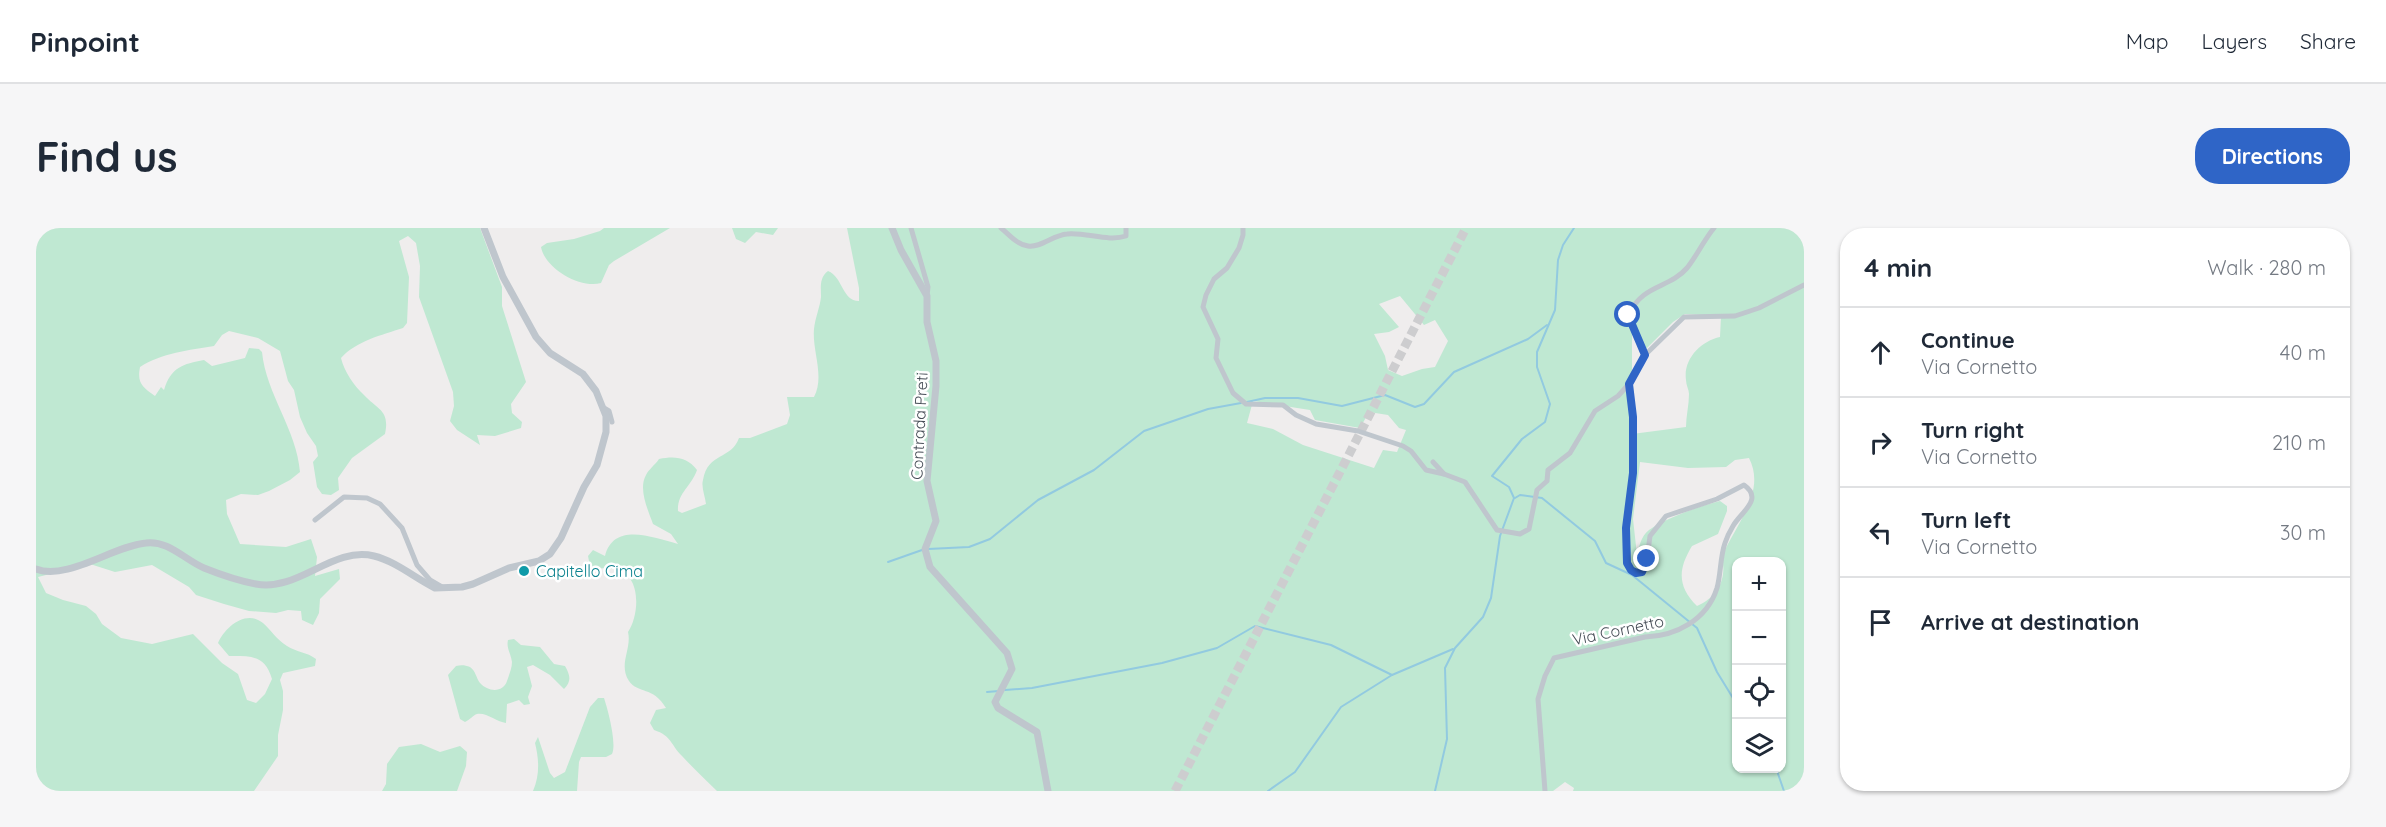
<!DOCTYPE html>
<html lang="en">
<head>
<meta charset="utf-8">
<style>
  :root { --surface:#fff; --page:#f6f6f7; --text:#1f2937; --muted:#747a83; --line:#e0e1e3; --accent:#2f65c7 }
  body { margin:0; font-family:Quicksand,sans-serif; background:var(--page); color:var(--text) }
  .controls { position:absolute; right:18px; bottom:18px; display:grid; overflow:hidden; border-radius:12px; box-shadow:0 2px 4px #0004 }
  .controls button { width:54px; height:54px; display:grid; place-items:center; padding:0; border:0; border-bottom:2px solid var(--line); background:var(--surface); color:var(--text); font:30px sans-serif }
  .stop { position:absolute; width:18px; height:18px; margin:-14px; border:4px solid #2f65c7; border-radius:50%; background:#fff }
  .stop.end { background:#2f65c7; border-color:#fff; box-shadow:0 2px 6px #0008 }
  .list { margin:0; padding:0; list-style:none }
  h2 { display:flex; justify-content:space-between; align-items:center; height:78px; margin:0; padding:0 24px; font-size:26px }
  h2 small { font-size:20px; font-weight:400; color:var(--muted) }
  .list li { display:grid; grid-template-columns:39px 1fr auto; gap:18px; align-items:center; box-sizing:border-box; height:90px; padding:0 24px; border-top:2px solid var(--line) }
  .list b { display:block; font-size:22px; white-space:nowrap }
  .list p { margin:0; font-size:20px; white-space:nowrap; color:var(--muted) }
  .list em { font-size:20px; font-style:normal; color:var(--muted) }
  .icon { flex:none; width:33px; height:33px; fill:none; stroke:currentColor; stroke-width:2; stroke-linecap:round; stroke-linejoin:round }
  .map { position:relative; flex:none; width:1768px; height:563px; overflow:hidden; border-radius:24px }
  header { display:flex; align-items:center; gap:36px; box-sizing:border-box; height:84px; padding:0 30px; background:var(--surface); border-bottom:2px solid var(--line) }
  header strong { font-size:28px }
  nav { display:flex; gap:33px; margin-inline-start:auto; font-size:21px }
  .intro { display:flex; align-items:center; justify-content:space-between; box-sizing:border-box; height:144px; padding:0 36px }
  h1 { margin:0; font-size:42px }
  .button { padding:15px 27px; border-radius:24px; background:var(--accent); color:#fff; font-size:21px; font-weight:700 }
  main { display:flex; gap:36px; padding:0 36px }
  aside { flex:1; background:var(--surface); border-radius:24px; box-shadow:0 2px 4px #0004 }
  .map>svg:first-child { display:block }
  .green { fill:#bfe8d2; fill-rule:evenodd }
  .lines { fill:none; stroke-linecap:round; stroke-linejoin:round }
  .stream { stroke:#92cae0; stroke-width:2 }
  .trunk-tunnel { stroke:#cdcdcf; stroke-width:9; stroke-dasharray:9 4.5; stroke-linecap:butt }
  .minor { stroke:#bfc6cd; stroke-width:5 }
  .tertiary { stroke:#bfc6cd; stroke-width:7 }
  .route { stroke:#2f65c7; stroke-width:8 }
  .culture-dot { fill:#0f9aa8; stroke:#fff; stroke-width:2 }
  .labels { text-anchor:middle; dominant-baseline:central; stroke-width:5; stroke-linejoin:round; paint-order:stroke }
  .street-label { font-size:16px; fill:#474e57; stroke:#fff }
  .culture-label { font-size:16px; fill:#0d838f; stroke:#fff; text-anchor:start }
</style>
</head>
<body>
<header>
<strong>Pinpoint</strong>
<nav><a>Map</a><a>Layers</a><a>Share</a></nav>
</header>
<div class="intro"><h1>Find us</h1><a class="button">Directions</a></div>
<main>
<div class="map">
<svg width="1768" height="563" viewBox="0 0 1768 563">
  <rect width="100%" height="100%" fill="#efeded"/>
  <!-- green -->
  <g class="green">
    <path d="M0,0H444L466,59V78L490,154L475,176L476,185L486,194L485,200L459,208L441,207L444,217L421,202L414,193L418,178L417,164L383,69L384,38L380,15L372,8L363,13L373,49L371,95L367,100C346,107 320,113 305,130C308,143 318,158 328,167C342,182 354,182 349,206L316,230L302,250L303,262L295,267L286,266L281,259L277,234L282,228L280,218L271,205L264,189L258,162L252,153L244,123L222,110L193,103L186,107L178,118C154,122 125,125 104,139C101,155 106,159 119,168L125,159L128,162C135,139 147,136 168,132L176,138L209,130L213,120L223,121L226,124C230,166 261,202 264,244L254,252L233,263L222,267L205,266L190,272L191,286L204,316L250,319L275,311L281,329L279,348L303,341L304,351L284,371L283,385L277,397L266,392L265,383L252,382L240,385L213,383L188,376L160,367L153,359L116,337L79,344L54,336L2,349L10,365L27,372L50,378L60,386L66,396L85,410L116,416L157,406L186,435L202,446L211,472L220,475L229,466L236,451C229,427 215,428 193,428L182,415C189,399 210,381 227,395C235,402 241,412 251,418C260,424 271,424 280,431L279,438L247,445L244,452L247,463V482L242,507V528L218,563H0Z"/>
    <path d="M568,0H634L578,33L573,37L565,55C545,61 509,41 505,19L511,15L538,11L564,3Z"/>
    <path d="M696,0H742L737,7L720,4L709,15L700,11Z"/>
    <path d="M811,0H1768V563H1537L1538,560L1529,554L1517,563H681C669,551 657,540 646,528C634,516 636,508 618,502L614,495L620,482L630,480C617,458 602,466 593,453C582,436 596,421 592,404C603,388 606,349 582,342C572,339 564,342 554,338L552,328L557,322L569,328C578,293 618,310 642,316L635,306L617,296C612,282 602,261 610,247C613,241 619,237 623,231C639,228 651,229 661,242C655,259 641,265 642,283L646,285L670,276C669,268 665,259 667,252C672,224 695,232 703,210H714L751,196L754,187L751,169H778C789,148 776,123 778,101C779,90 784,79 785,69C785,59 783,50 792,43C807,49 806,73 823,73V60ZM1364,68L1388,97L1399,92L1412,113L1399,139L1386,141L1366,148L1352,142L1349,128L1338,106L1353,104L1363,99L1343,76ZM1649,86L1685,88L1684,109C1665,113 1647,131 1650,152C1650,157 1653,162 1653,166C1653,177 1650,188 1650,199L1596,206V102L1607,124L1637,94ZM1217,173L1274,182L1279,192L1324,200L1333,184L1352,187L1363,200L1370,202L1361,224L1347,222L1338,240L1267,217L1237,201L1211,195ZM1713,230C1731,265 1698,298 1686,329C1691,351 1682,369 1661,378C1641,358 1642,341 1656,318L1682,306L1691,283V278L1684,273C1664,278 1630,290 1613,302C1605,308 1603,319 1601,327L1597,291L1604,234L1652,240L1690,239L1699,232ZM1700,334H1746V540H1700Z"/>
    <path d="M478,411L485,417L504,419L518,436L529,438C534,447 536,453 528,461L514,447L497,437L491,439L496,458L492,469L494,476L488,477L483,472L471,476L470,495C461,494 450,484 441,486C437,487 434,492 429,494L424,491L412,447L420,438C425,437 429,437 434,439C440,443 440,450 444,455C452,464 467,465 471,453C473,447 476,440 476,434C475,426 470,420 472,412Z"/>
    <path d="M562,470H568C572,482 581,516 576,526L570,529H545L543,534L541,563H497C504,547 503,531 499,515L502,509L514,545L518,550L529,544L554,479Z"/>
    <path d="M385,516L404,524L424,518L431,524L430,538L421,563H346L350,556L351,536L363,519Z"/>
  </g>
  <g class="lines">
    <!-- stream -->
    <g class="stream">
      <path d="M1211,174L1229,170H1262L1306,178L1349,167L1379,179L1388,176L1418,144L1492,111L1511,97"/>
      <path d="M1479,270L1484,267L1506,270L1559,313L1570,335L1596,347L1661,400L1681,444L1700,475"/>
      <path d="M892,321L933,319L954,311L1002,272L1058,242L1108,203L1172,181L1205,175"/>
      <path d="M852,334L886,322"/>
      <path d="M969,462L996,460L1126,435L1181,420L1219,398L1295,417L1356,447"/>
      <path d="M951,464L963,463"/>
      <path d="M1740,540L1748,563"/>
      <path d="M1232,563L1259,544L1305,479L1356,447L1417,421"/>
      <path d="M1399,563L1411,511L1409,440L1419,420L1447,389L1455,370L1464,308L1478,270L1473,259L1456,248L1486,211L1509,194L1514,176L1501,139V124L1519,82L1522,32L1527,17L1538,0"/>
    </g>
    <!-- trunk-tunnel -->
    <path class="trunk-tunnel" d="M1139,563L1430,0"/>
    <!-- minor -->
    <g class="minor">
      <path d="M875,0L892,59L891,68"/>
      <path d="M965,0C974,7 980,16 992,18C1005,20 1017,7 1031,6C1050,4 1072,14 1090,8V0"/>
      <path d="M1207,0V7L1203,20L1191,40L1178,51L1170,67L1167,79L1182,111L1180,130L1197,165L1210,176L1247,177L1260,187L1280,196L1322,203L1367,218L1375,223L1390,242L1408,246"/>
      <path d="M1609,127L1648,89L1699,88L1723,80L1768,57"/>
      <path d="M568,180L573,183L576,194"/>
      <path d="M1397,234L1408,246L1429,254L1461,302L1484,306L1493,301L1501,262L1511,253L1512,242L1534,225L1559,183L1582,168L1593,156"/>
      <path d="M279,292L308,269L331,270L344,276L366,300L381,337L394,352L406,359"/>
      <path d="M1509,563L1502,471L1509,448L1518,430L1609,409C1640,408 1671,392 1681,360C1685,346 1684,329 1689,315C1691,309 1694,303 1697,298C1705,284 1728,271 1708,257L1681,271L1630,288L1614,308L1611,331L1606,344L1600,345L1595,342L1591,335L1590,300L1597,245V189L1593,156L1609,127L1592,87C1608,55 1633,61 1651,40C1660,29 1668,12 1678,0"/>
    </g>
    <!-- tertiary -->
    <g class="tertiary">
      <path d="M856,0L865,22L891,68V94L900,133V158L891,253L900,293L889,321L894,339L971,425L976,441L959,474L962,480L1001,504L1012,563"/>
      <path d="M0,341C31,353 77,318 110,315C132,312 149,332 168,340C183,346 203,353 220,356C263,364 296,318 338,328C359,333 379,350 399,360L426,359L437,356L473,340L503,333L514,326L525,310L548,259L561,237L570,204V188L560,163L547,146L514,125L500,109L467,49L448,0"/>
    </g>
  </g>
  <g class="lines">
    <!-- route -->
    <path class="route" d="M1592,87L1609,127L1593,156L1597,189V245L1590,300L1591,335L1595,342L1600,345L1606,344L1611,331"/>
  </g>
  <!-- markers -->
  <circle class="culture-dot" cx="488" cy="343" r="6"/>
  <g class="labels">
    <!-- street labels -->
    <g class="street-label">
      <text transform="translate(883 198) rotate(-87)">Contrada Preti</text>
      <text transform="translate(1582 402) rotate(-12)">Via Cornetto</text>
    </g>
    <!-- culture labels -->
    <g class="culture-label">
      <text x="500" y="343">Capitello Cima</text>
    </g>
  </g>
</svg>
<div class="controls">
<button>+</button>
<button>−</button>
<button><svg class="icon" aria-label="locate" viewBox="0 0 24 24"><circle cx="12" cy="12" r="6"/><path d="M12 2v4M12 18v4M2 12h4M18 12h4"/></svg></button>
<button><svg class="icon" aria-label="layers" viewBox="0 0 24 24"><path d="M12 4l9 5-9 5-9-5zM3 14l9 5 9-5"/></svg></button>
</div>
<div class="stop" style="left:1592px;top:87px"></div>
<div class="stop end" style="left:1611px;top:331px"></div>
</div>
<aside>
<h2>4 min<small>Walk · 280 m</small></h2>
<ul class="list">
<li><svg class="icon" aria-label="ahead" viewBox="0 0 24 24"><path d="M12 20V5M6 11l6-6 6 6"/></svg><div><b>Continue</b><p>Via Cornetto</p></div><em>40 m</em></li>
<li><svg class="icon" aria-label="right" viewBox="0 0 24 24"><path d="M7 20v-9h11M14 6l5 5-5 5"/></svg><div><b>Turn right</b><p>Via Cornetto</p></div><em>210 m</em></li>
<li><svg class="icon" aria-label="left" viewBox="0 0 24 24"><path d="M17 20v-9H6M10 6l-5 5 5 5"/></svg><div><b>Turn left</b><p>Via Cornetto</p></div><em>30 m</em></li>
<li><svg class="icon" aria-label="arrive" viewBox="0 0 24 24"><path d="M6 21V4h12l-3 4 3 4H6"/></svg><div><b>Arrive at destination</b></div></li>
</ul>
</aside>
</main>
</body>
</html>
